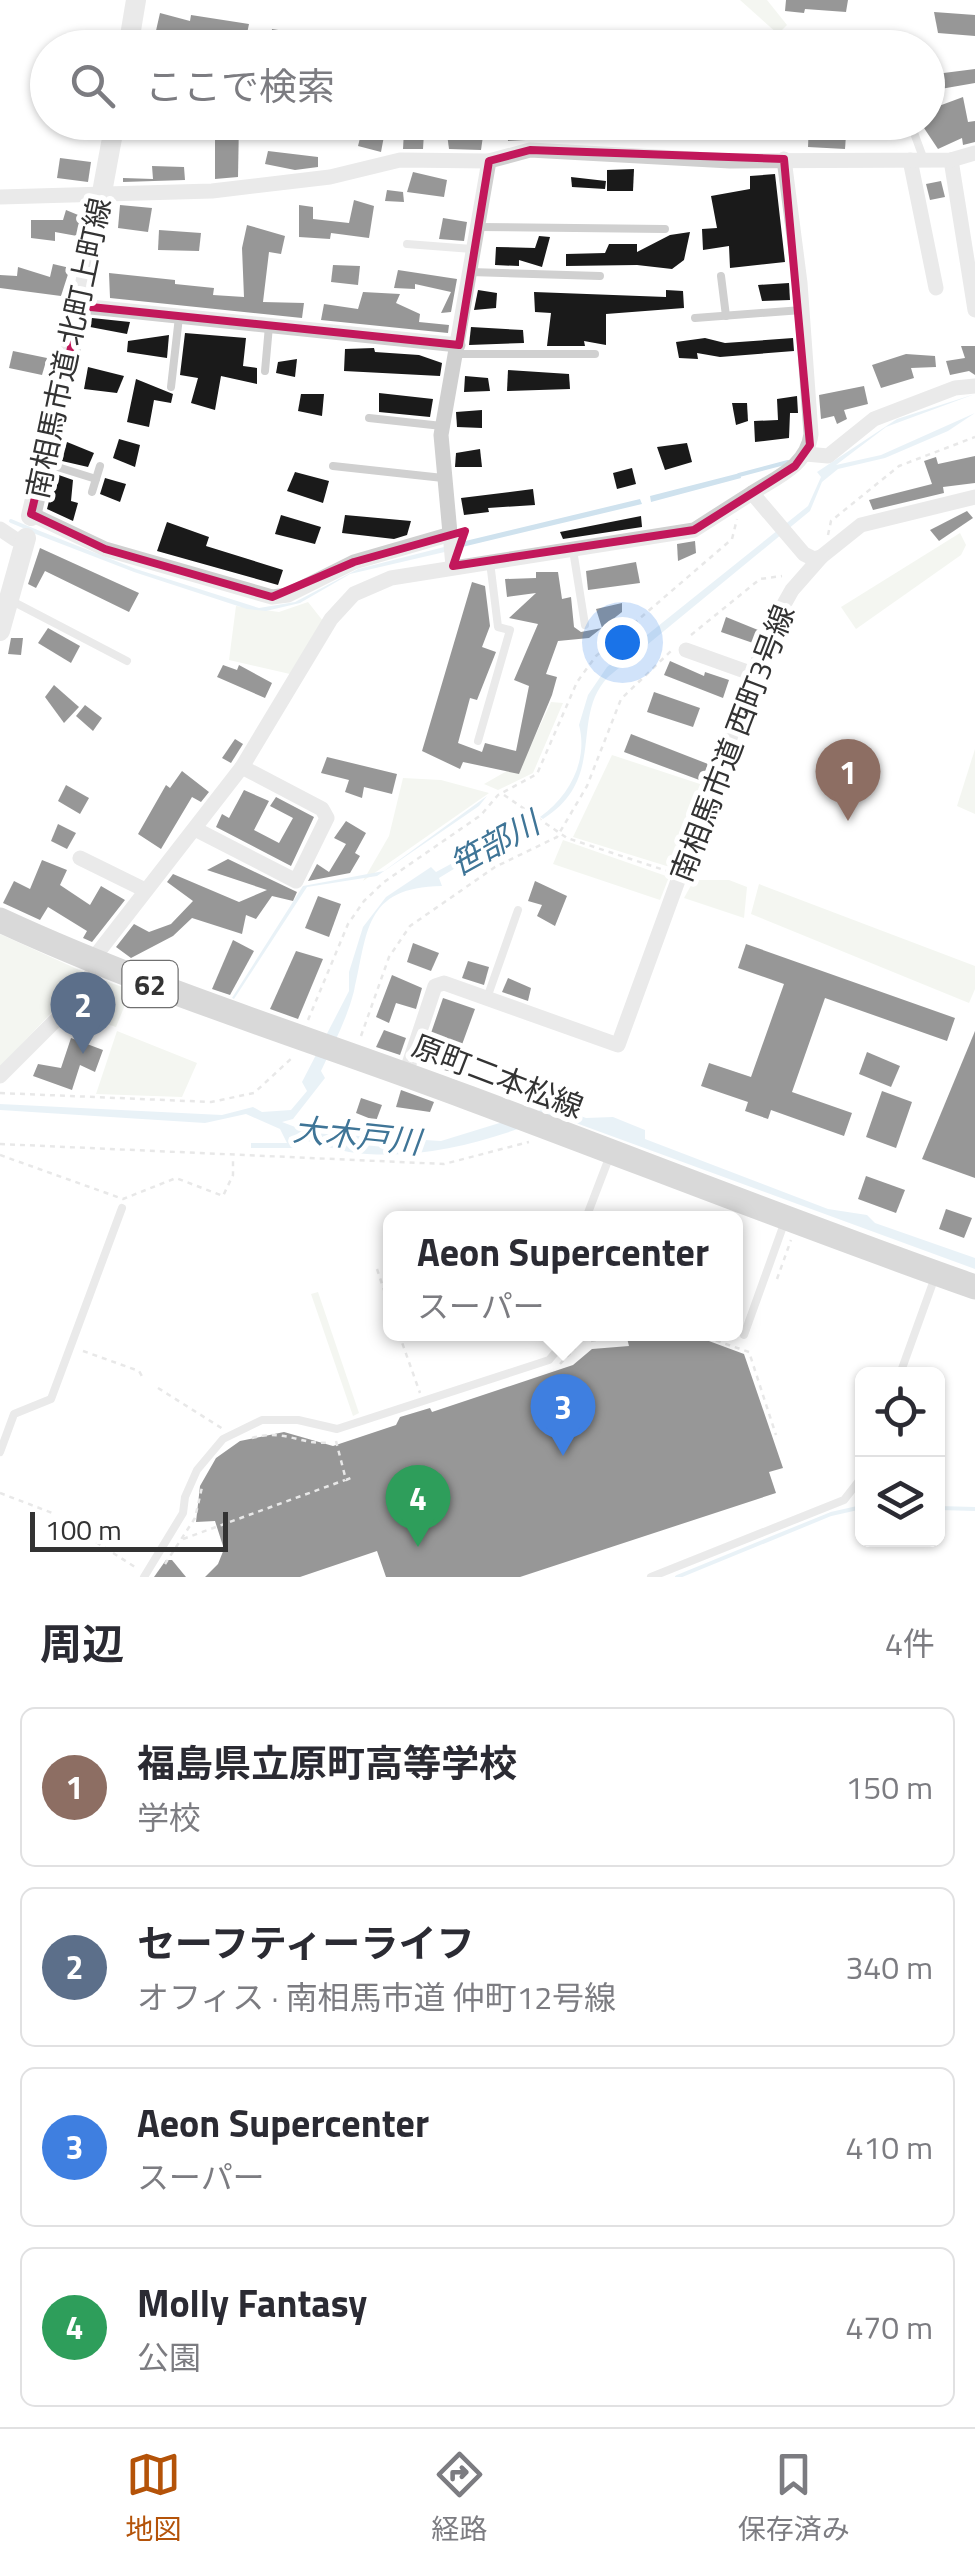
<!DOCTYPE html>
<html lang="ja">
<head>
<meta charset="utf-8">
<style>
  :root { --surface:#fff; --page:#f7f7f7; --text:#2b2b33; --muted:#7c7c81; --line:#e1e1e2; --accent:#b45309 }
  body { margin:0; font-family:"Titillium Web","Noto Sans JP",sans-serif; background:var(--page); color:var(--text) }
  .controls { position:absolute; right:30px; bottom:30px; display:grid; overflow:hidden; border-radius:15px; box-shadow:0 2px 8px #0004 }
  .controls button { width:90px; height:90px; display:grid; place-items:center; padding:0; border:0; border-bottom:2px solid var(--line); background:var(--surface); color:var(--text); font:50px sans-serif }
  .scale { position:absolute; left:30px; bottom:25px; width:198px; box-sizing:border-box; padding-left:10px; border:5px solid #333; border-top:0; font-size:28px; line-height:35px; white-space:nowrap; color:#333; -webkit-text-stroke:8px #fff; paint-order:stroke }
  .you { position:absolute; left:622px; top:642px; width:35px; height:35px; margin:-25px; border:8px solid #fff; border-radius:50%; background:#1a73e8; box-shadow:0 0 0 15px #1a73e833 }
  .badge { display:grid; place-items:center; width:65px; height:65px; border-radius:50%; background:var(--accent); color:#fff; font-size:32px; font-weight:700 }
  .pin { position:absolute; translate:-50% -82px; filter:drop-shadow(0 2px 5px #0008) }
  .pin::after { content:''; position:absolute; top:52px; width:35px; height:30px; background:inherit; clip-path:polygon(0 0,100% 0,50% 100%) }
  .popup { position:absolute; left:383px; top:1211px; width:360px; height:130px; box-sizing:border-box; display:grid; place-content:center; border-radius:15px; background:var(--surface); filter:drop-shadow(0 2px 8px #0005); font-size:32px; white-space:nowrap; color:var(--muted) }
  .popup b { font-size:38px; color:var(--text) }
  .popup::after { content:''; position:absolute; left:50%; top:100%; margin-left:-20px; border:20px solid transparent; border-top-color:var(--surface) }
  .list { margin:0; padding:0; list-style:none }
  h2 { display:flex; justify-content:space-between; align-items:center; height:130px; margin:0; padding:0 40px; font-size:42px }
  h2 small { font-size:32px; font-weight:400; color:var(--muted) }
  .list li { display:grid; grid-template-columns:65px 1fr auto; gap:30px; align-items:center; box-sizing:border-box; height:160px; margin:0 20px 20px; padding:0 20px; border:2px solid var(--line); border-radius:15px }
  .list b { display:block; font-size:38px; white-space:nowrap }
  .list p { margin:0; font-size:32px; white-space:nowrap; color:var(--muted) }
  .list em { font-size:32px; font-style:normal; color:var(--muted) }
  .icon { flex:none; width:55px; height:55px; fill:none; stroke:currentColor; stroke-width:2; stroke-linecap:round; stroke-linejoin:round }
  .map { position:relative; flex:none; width:975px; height:1577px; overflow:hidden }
  .search { position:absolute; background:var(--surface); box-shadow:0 2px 8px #0004; left:30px; right:30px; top:30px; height:110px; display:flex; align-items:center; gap:25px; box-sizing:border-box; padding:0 35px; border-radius:55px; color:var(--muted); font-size:38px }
  .sheet { height:850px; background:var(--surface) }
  nav { display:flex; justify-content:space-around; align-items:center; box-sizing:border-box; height:140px; border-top:2px solid var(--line); background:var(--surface); font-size:28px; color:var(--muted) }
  nav a { display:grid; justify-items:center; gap:5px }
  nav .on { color:var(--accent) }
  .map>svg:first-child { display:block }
  .green { fill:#e6ecdf }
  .water { fill:#cfe2ee }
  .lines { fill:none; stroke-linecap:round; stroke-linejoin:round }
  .stream { stroke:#cfe2ee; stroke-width:4 }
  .building { fill:#1a1a1a }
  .path { stroke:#cdcdcd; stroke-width:2.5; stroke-dasharray:5 5; stroke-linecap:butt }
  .service { stroke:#d0d0d0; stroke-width:8 }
  .minor { stroke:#d0d0d0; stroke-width:15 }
  .tertiary { stroke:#d0d0d0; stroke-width:20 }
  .primary { stroke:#ababab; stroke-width:25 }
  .marked { fill:none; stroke:#c2185b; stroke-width:8; stroke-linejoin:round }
  .labels { text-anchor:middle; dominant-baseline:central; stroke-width:10; stroke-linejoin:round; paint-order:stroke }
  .shield { fill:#fff; stroke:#707070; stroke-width:2.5 }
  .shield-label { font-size:28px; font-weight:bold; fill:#333 }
  .street-label { font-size:30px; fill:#333; stroke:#fff }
  .water-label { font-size:32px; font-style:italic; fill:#3f7597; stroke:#fff }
</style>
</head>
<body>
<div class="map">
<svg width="975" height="1577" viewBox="0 0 975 1577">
  <rect width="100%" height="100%" fill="#fff"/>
  <!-- green -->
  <g class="green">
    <path d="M740,0H767L787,25L778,34Z"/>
    <path d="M960,533L966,545L961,555L856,629L841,607Z"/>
    <path d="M308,602L323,621L290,674L229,660L236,606L279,612Z"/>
    <path d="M551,702L563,703L533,773L498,790L484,784L523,762Z"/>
    <path d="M975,749V814L957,806Z"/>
    <path d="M612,755L703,785L673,868L573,837Z"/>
    <path d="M403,778L441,780L489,793L363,881L389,836Z"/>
    <path d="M563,840L669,877L660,900L553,864Z"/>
    <path d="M694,880H729L747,887L744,918L684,898Z"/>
    <path d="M759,884L975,966V989L969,1003L751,914Z"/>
    <path d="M0,934L88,974L0,1067Z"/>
    <path d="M97,978L131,990L116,1027L69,1012Z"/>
    <path d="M117,1031L197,1063L182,1097L96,1094Z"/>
    <path d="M318,1292L359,1413L353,1416L311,1294Z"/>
  </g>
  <!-- water -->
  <g class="water">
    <path d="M975,394L886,427L836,465L881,455L975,413L948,431L885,458L838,469L822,482L810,511L608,677C569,718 608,778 543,819L540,817C571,795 588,759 579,725L588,695L607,667L808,506L821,477L817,472L897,419Z"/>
    <path d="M740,473L741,478L651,502L650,496Z"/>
    <path d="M640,499L642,504L458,548L457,543Z"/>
    <path d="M35,529L136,569L259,608L295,602L358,569L448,546L449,551L350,574L300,603L266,611L247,609L134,572L33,533Z"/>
    <path d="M487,796L479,806L377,876L307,887L234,999L232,998L303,886L384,871Z"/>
    <path d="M533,818L538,822L504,833L493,845L439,878L442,886C363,887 368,933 354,991C347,1019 333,1045 321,1071L325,1078L293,1119L282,1122L311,1133L441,1141L554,1106L586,1118L613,1117L645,1130V1139L828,1209L867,1215L875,1223L975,1258V1269L554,1115C492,1141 417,1162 349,1152C330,1149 311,1140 289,1137L294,1148H251V1143H287L280,1129L246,1114L205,1123L0,1110V1104L222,1115L253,1107L262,1112L291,1110L307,1091L302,1082L349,991V972L363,927L386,897L431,867L436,872L486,845L507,825Z"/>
  </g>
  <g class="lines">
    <!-- stream -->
    <g class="stream">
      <path d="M739,475L788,462"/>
      <path d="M11,521L35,531"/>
      <path d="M938,1508L975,1509"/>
      <path d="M677,1577L831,1514L862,1507"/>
    </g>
  </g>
  <!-- building -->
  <g class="building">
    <path d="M786,0H848L846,12L805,9L804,13L785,11Z"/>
    <path d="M934,12L975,15V36L938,33Z"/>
    <path d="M160,13L190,21L191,15L249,24L244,48L178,34L155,35Z"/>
    <path d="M272,29L316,36L314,48L271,44Z"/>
    <path d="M975,69V83L929,91L928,75Z"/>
    <path d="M963,97L968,122L975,121V142L963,145L962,138L938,149L920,122H928V110Z"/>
    <path d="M215,122H239L238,177L215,179Z"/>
    <path d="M330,122H356L385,131L381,152L358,146L361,134L328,136Z"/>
    <path d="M507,122L542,126L543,139L508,141Z"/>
    <path d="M809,122H847L845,149L808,147Z"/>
    <path d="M404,131L424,133L423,149H403Z"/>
    <path d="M447,134L483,136L481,150L449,149Z"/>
    <path d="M268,151L318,157V167L295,170L265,164Z"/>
    <path d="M60,158L91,162L88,182L57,178Z"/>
    <path d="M152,166L184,167L185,180L123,182V178L153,179Z"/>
    <path d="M634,169L633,191H607V170Z"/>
    <path d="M413,172L447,180L444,197L407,192Z"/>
    <path d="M775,174L785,262L730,268L729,246L703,250L702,229L717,228L711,196L750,189V176Z"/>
    <path d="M571,177L606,181L605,189L572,187Z"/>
    <path d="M941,181L945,197L930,200L926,184Z"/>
    <path d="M387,190L403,192L404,202L385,201Z"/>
    <path d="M354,200L374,206L369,238L331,233L330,239L299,237V205L313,207V219L349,223Z"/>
    <path d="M120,205L152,208L148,232L118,228Z"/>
    <path d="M66,210L83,217L77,236L55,232V241L31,238V220H63Z"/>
    <path d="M443,218L467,222L464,241L439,239Z"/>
    <path d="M247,225L285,236L281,254L269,252L263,302L304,303L302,318L110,298L109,273L175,280V284L214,288L213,295L244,297L242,248Z"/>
    <path d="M159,230L201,233L199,251L158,250Z"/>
    <path d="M690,232L684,260L672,269L637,265L566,266V254L605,253L609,244H637V252L670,235Z"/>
    <path d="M539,236L550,237L542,267L519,260V266L495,265L496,247L535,248Z"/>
    <path d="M53,264L70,268L61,296L0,288V275L17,276L18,267L50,277Z"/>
    <path d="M333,265L360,266L358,285L331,282Z"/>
    <path d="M398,270L457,279L451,312L441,313L451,292L415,284V289L394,288Z"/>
    <path d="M789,283L790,300L762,301L758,285Z"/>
    <path d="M478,290L497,293L496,308L474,310Z"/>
    <path d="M666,290L683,291L684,308L606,314V345L584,341L585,346H547L551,313L535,312L534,292L666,297Z"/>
    <path d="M363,292L400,294L396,303L420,314L419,322L449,325L448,333L321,320L324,304L358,309Z"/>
    <path d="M92,318L130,322L127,334L90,327Z"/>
    <path d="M471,327L523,330L524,343L469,345Z"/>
    <path d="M185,333L246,338L243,366L257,368V384L221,376L215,410L191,403L198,378L180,375Z"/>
    <path d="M169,335L167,358L127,352L128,341Z"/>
    <path d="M705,338L725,343L793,338L794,351L720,357L697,353L698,359L679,358L676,342Z"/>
    <path d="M961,346H975V375L969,371L950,375L946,361L965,358Z"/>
    <path d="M374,348L375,352L419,355L442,363L440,376L344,371L345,349Z"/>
    <path d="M13,351L47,358L42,375L9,368Z"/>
    <path d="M906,354L935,356L936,367L911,368L914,378L881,388L872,365Z"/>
    <path d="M297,359L295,377L276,373L278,362Z"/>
    <path d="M88,367L124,376L117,393L84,389Z"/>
    <path d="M508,370L569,374L570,389L507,391Z"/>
    <path d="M465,376L488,378L490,391L464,392Z"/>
    <path d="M136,379L173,394L171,403L154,400L149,427L127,422Z"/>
    <path d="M864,386L868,404L844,410L847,419L837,424L834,416L821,419L819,395Z"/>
    <path d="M379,393L433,399L430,417L379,412Z"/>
    <path d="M301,394H324L322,416L298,411Z"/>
    <path d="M797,396L798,413H790L789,438L755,442L754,421L778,420L777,399Z"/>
    <path d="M732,403H747L748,421L736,425Z"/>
    <path d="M482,410V428L457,427L456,412Z"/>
    <path d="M119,439L140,445L135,467L113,458Z"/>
    <path d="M67,442L94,453L88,467L62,461Z"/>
    <path d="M687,443L692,462L665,470L657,447Z"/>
    <path d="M480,449L482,467H455L456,453Z"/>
    <path d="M975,456V483L943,487L944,493L873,510L869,500L932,484L924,461L936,457L938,464Z"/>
    <path d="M632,468L636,484L617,489L613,473Z"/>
    <path d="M295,472L329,481L323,503L287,491Z"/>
    <path d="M56,474L73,480L71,501L78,503L73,521L47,509Z"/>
    <path d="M105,478L126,484L120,502L100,494Z"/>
    <path d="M533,489L535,505L488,508L489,512L464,515L461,498Z"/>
    <path d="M967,511L973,518L939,541L930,530Z"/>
    <path d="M281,515L321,527L315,544L275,534Z"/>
    <path d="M345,515L411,521L407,535L394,539L342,533Z"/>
    <path d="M641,516L642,527L563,539L560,532Z"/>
    <path d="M167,522L209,537L206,546L283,570L278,585L157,551Z"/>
    <path d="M695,541L696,553L678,561L677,544Z"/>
    <path d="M40,548L139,593L129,612L45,571L36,588L28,584Z"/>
    <path d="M636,562L640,583L588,590L586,571Z"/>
    <path d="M536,572H558L562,599L571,597L574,627L581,632L602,628L596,609L622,603V612L589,638L558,641L546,674L557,677L552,695L519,774L463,762L460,769L422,751L472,582L485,586L490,626L482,647L496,652L477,700L470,698L458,743L482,752L485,743L516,751L529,686L514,680L538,624L509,618L536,593L507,597L505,579L536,578Z"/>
    <path d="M726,617L758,630L753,643L721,632Z"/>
    <path d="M48,628L80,646L71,663L38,643Z"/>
    <path d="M11,638H23L21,655L8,654Z"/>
    <path d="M670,661L704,676L705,672L729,680L723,698L664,675Z"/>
    <path d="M223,665L237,670L239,665L272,683L265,698L217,677Z"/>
    <path d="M54,685L79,707L64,723L45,697Z"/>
    <path d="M654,692L700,708L693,727L647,712Z"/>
    <path d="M85,705L102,718L93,731L76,716Z"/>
    <path d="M631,734L708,764L702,781L624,752Z"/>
    <path d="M235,739L243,744L231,763L222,758Z"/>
    <path d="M327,757L397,774L392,794L364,787L362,798L345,792L349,780L321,773Z"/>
    <path d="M182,771L209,792L201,802L192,797L161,849L138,834L166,785L170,788Z"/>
    <path d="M66,785L89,798L80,814L58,801Z"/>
    <path d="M244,790L269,801L254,830L279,843L293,818L270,806L276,797L314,817L291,866L216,827L222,814L229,818Z"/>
    <path d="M346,821L366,833L355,853L360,856L350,873L308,881L317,864L329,872L346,844L334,838Z"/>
    <path d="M58,824L76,833L67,849L51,841Z"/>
    <path d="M228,859L297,892L293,901L272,896L256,919L246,915L242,934L192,918L173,936L131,958L116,947L134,924L149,932L171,924L193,901L167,882L173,874L239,902L267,890L207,870Z"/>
    <path d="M42,860L67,870L60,885L90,905L101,886L125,900L92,942L83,938L87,931L48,907L40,920L3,903L14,881L30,889Z"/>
    <path d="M535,881L567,896L555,926L537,916L542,905L528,901Z"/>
    <path d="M318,896L341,904L329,937L305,928Z"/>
    <path d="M233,940L254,951L230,995L212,989Z"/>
    <path d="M413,943L439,953L431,971L407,962Z"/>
    <path d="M746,944L955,1018L947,1041L825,998L792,1092L852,1113L844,1136L771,1110L768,1119L745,1111L748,1102L701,1086L709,1063L751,1077L784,984L738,968Z"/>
    <path d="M296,951L323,959L298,1019L270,1009Z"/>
    <path d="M468,961L489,967L484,985L462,978Z"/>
    <path d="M392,975L422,988L416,1009L396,1003L389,1023L376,1017Z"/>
    <path d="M508,978L531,988L528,1001L502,992Z"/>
    <path d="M443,998L475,1009L452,1072L436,1068L445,1039L431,1033Z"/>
    <path d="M384,1030L406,1038L400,1055L376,1047Z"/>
    <path d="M975,1031V1178L922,1159Z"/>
    <path d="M71,1038L103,1050L95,1072L80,1065L72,1090L33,1076L38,1064L61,1068Z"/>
    <path d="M867,1052L900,1066L891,1087L859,1074Z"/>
    <path d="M401,1090L434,1102L430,1112L396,1107Z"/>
    <path d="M882,1091L912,1102L896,1148L866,1137Z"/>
    <path d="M361,1098L382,1105L376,1121L356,1113Z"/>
    <path d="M866,1176L905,1190L896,1213L858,1199Z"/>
    <path d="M946,1209L972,1218L964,1238L939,1229Z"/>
    <path d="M639,1334H690L744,1354L783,1468L769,1472L776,1493L520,1577H386L377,1551L300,1577H205L218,1564L224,1549L215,1521L196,1522L200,1486L216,1458L240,1441L284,1432L333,1446L396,1425L400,1417L430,1408L432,1412L573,1365L592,1349L629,1346L627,1338Z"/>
    <path d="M166,1560H172L186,1577H154Z"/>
  </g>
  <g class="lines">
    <!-- path -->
    <g class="path">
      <path d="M828,535L831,521L899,466L975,437"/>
      <path d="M691,635L760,579L782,576"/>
      <path d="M504,795L567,838L667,871"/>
      <path d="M308,1020L348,924L364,901L384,882L481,815L498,795L537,774L577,682L596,656L732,539L737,519"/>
      <path d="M361,1036L389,957L410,926L495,867L557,837L587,786L621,699L672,650"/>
      <path d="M0,1093L211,1102L254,1093L293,1057"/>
      <path d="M0,1144L444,1164L529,1142"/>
      <path d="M0,1155L123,1199L176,1178L223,1196L233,1175V1158"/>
      <path d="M377,1269L390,1308"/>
      <path d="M777,1279L791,1240"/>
      <path d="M399,1334L420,1393"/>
      <path d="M697,1334L749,1352L776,1435"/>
      <path d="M591,1341L629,1334"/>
      <path d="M83,1351L139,1371L143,1378"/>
      <path d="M560,1364L575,1348"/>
      <path d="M158,1388L223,1429"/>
      <path d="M252,1438C285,1428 304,1447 331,1442"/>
      <path d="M336,1441L346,1480L353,1477"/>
      <path d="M0,1493L55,1514"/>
      <path d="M71,1526L138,1569"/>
      <path d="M183,1539L345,1480"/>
      <path d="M165,1564L195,1518L202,1487"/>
    </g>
    <!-- service -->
    <g class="service">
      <path d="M910,122L924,160"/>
      <path d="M476,227L665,229"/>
      <path d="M407,244L472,249"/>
      <path d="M470,272L600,276"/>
      <path d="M721,276L726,316"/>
      <path d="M695,318L802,310"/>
      <path d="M457,354H595"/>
      <path d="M265,371L269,326"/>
      <path d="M171,387L179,317"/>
      <path d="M369,418L442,426"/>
      <path d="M48,464L96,479"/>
      <path d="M333,466L443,478"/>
      <path d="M92,492L100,466"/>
      <path d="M573,550L585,625"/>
      <path d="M12,601L127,661"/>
      <path d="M478,741L510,630L498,627L490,562"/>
      <path d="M487,998L518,910"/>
      <path d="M586,1218L609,1158"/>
      <path d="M744,1335L785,1221"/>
      <path d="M900,1374L935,1277"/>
      <path d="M0,1452L14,1414L51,1399L122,1208"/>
      <path d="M144,1577L183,1513L185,1497L197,1470L223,1439L262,1420H298L337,1429L549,1360L566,1340L585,1334"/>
      <path d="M651,1577L844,1500L862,1477"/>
    </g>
    <!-- minor -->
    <g class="minor">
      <path d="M910,160L936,288"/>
      <path d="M951,160L975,310"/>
      <path d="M0,197L212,191L330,177L400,160L489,161L530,150L730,161L951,160L975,153"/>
      <path d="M81,306L458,345"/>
      <path d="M806,454L828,456L874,419L955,388L975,386"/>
      <path d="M31,514L105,549L272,597L288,595L354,562L451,534"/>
      <path d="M0,529L15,539"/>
      <path d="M821,557L861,525L975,497"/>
      <path d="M453,566L441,435L489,161"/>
      <path d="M686,650L753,674"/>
      <path d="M195,829L296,881L327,818L322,809L242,767"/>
      <path d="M80,858L143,889"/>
      <path d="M96,955L242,767L331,619L354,594L391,578L694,530L752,493"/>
      <path d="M0,1076L65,1011L98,965"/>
      <path d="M405,1076L435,986L444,983L618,1045L769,631L792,590L821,557L814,559L804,554L752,493C777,477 807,466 811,434L800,283L784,159"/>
    </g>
    <!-- tertiary -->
    <g class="tertiary">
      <path d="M128,48L136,0"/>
      <path d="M31,516L81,306L115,122"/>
      <path d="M0,631L26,538"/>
    </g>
    <!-- primary -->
    <path class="primary" d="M0,920C153,991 312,1039 469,1098C638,1161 805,1227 975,1287"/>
  </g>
  <!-- marked area -->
  <path d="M0 0H975V1577H0ZM530,150L784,159L810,445L795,466L694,530L453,566L465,531L354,562L272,597L105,549L31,514L81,306L459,345L489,161Z" fill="#fff" fill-opacity=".55" fill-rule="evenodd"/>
  <path class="marked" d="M530,150L784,159L810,445L795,466L694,530L453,566L465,531L354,562L272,597L105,549L31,514L81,306L459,345L489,161Z"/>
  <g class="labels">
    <!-- shield labels -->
    <rect class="shield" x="122.5" y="961" width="55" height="46" rx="8"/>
    <g class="shield-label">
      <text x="150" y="984">62</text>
    </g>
    <!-- street labels -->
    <g class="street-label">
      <text transform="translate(68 348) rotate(-78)">南相馬市道 北町上町線</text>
      <text transform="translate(732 743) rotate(-69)">南相馬市道 西町3号線</text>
      <text transform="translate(498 1076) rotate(21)">原町二本松線</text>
    </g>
    <!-- water labels -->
    <g class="water-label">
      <text transform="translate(494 843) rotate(-29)">笹部川</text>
      <text transform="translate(357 1135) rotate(6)">大木戸川</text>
    </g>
  </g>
</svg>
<div class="controls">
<button><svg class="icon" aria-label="locate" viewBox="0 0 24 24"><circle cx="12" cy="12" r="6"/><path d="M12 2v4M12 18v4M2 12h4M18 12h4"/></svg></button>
<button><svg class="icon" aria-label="layers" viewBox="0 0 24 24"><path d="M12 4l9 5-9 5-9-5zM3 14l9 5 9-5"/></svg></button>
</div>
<div class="scale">100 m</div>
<div class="you"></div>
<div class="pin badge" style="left:848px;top:821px;background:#8d6e63">1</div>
<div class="pin badge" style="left:83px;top:1054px;background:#5c6f8a">2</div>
<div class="pin badge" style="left:563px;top:1456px;background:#3f7fe0">3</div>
<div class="popup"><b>Aeon Supercenter</b>スーパー</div>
<div class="pin badge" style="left:418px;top:1547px;background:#2e9e5b">4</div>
<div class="search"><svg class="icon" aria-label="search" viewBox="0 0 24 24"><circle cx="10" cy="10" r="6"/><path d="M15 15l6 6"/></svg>ここで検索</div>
</div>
<section class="sheet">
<h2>周辺<small>4件</small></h2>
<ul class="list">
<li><span class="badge" style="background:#8d6e63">1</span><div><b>福島県立原町高等学校</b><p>学校</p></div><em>150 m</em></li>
<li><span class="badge" style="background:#5c6f8a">2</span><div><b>セーフティーライフ</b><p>オフィス · 南相馬市道 仲町12号線</p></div><em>340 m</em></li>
<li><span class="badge" style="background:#3f7fe0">3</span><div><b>Aeon Supercenter</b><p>スーパー</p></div><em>410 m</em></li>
<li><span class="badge" style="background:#2e9e5b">4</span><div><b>Molly Fantasy</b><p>公園</p></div><em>470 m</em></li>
</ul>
</section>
<nav>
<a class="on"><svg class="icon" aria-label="map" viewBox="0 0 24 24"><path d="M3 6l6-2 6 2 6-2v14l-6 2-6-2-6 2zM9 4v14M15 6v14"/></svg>地図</a>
<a><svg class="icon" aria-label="directions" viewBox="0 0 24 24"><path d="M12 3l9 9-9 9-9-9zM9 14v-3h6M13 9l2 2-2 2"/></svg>経路</a>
<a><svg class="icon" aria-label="saved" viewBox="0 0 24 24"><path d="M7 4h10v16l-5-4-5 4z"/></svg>保存済み</a>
</nav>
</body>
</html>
